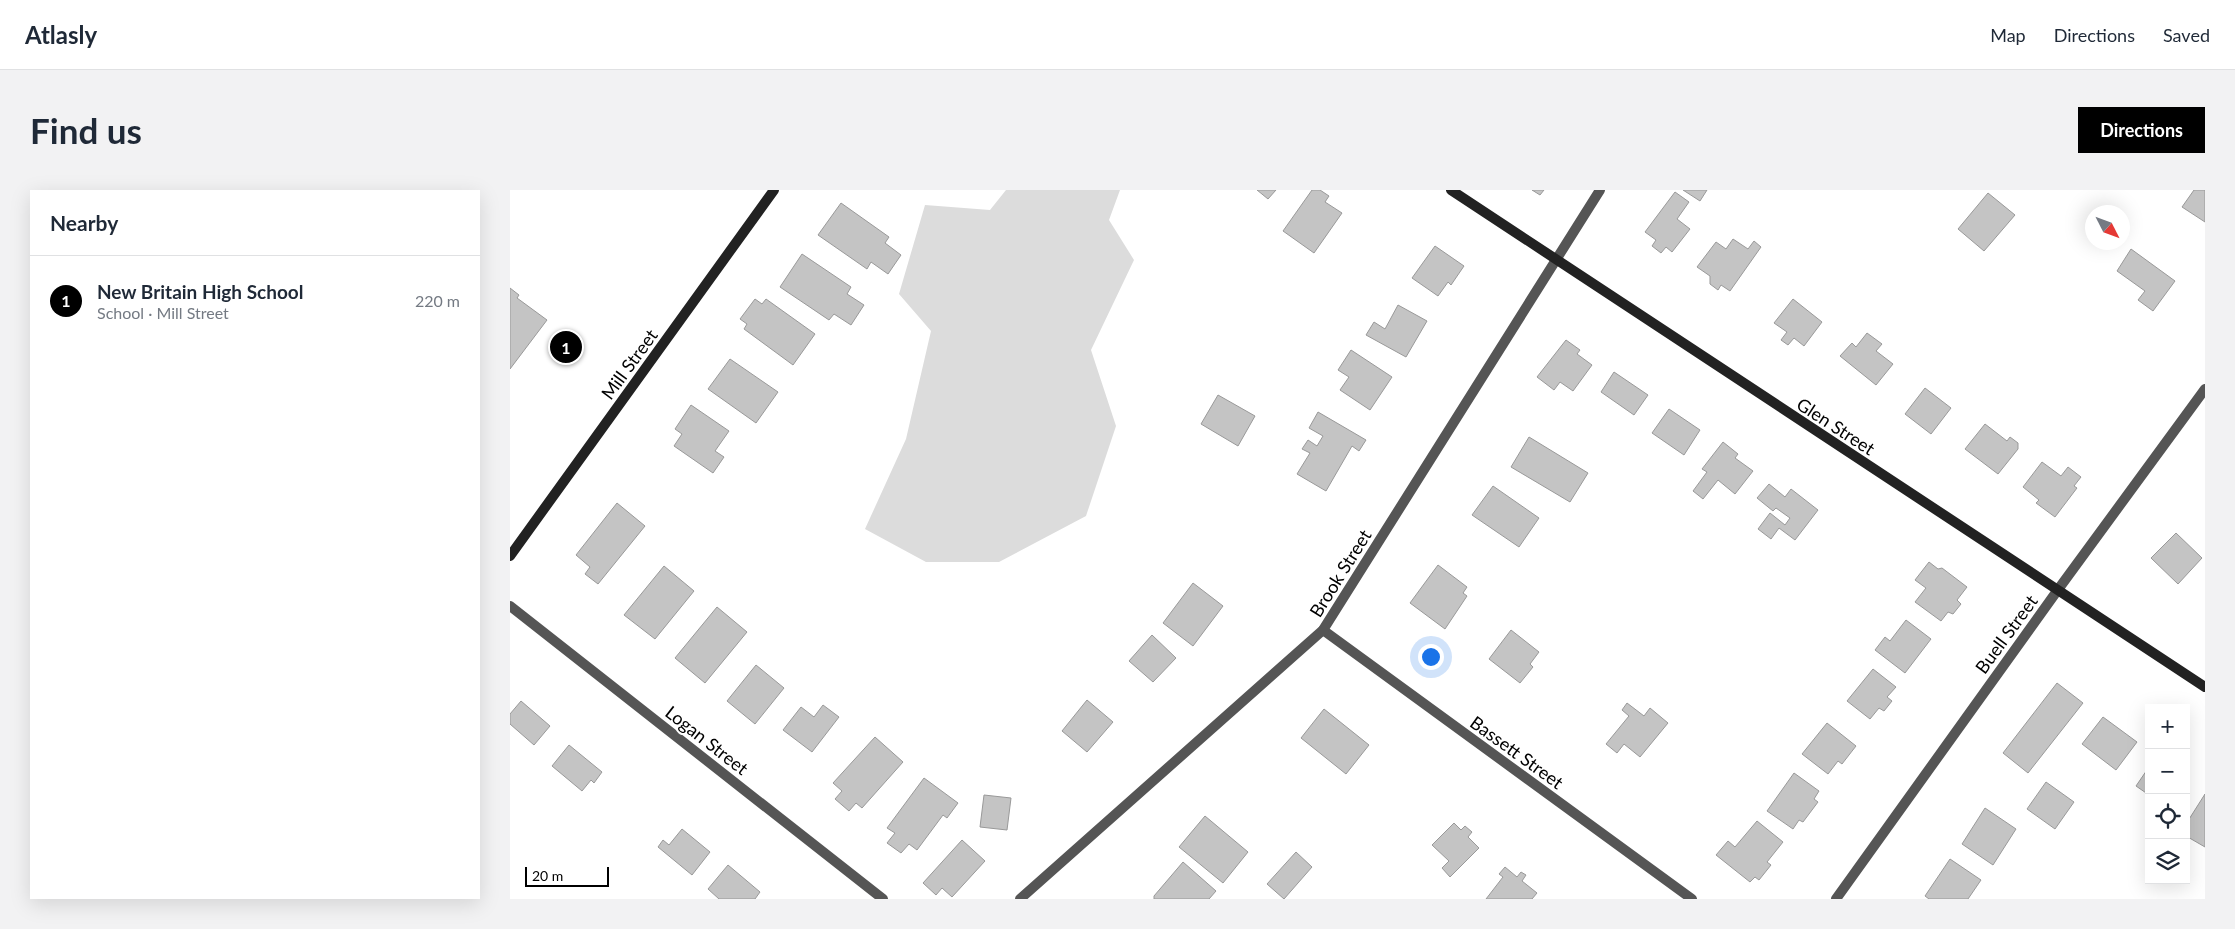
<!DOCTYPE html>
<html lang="en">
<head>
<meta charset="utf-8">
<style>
  :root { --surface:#fff; --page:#f2f2f3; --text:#1f2937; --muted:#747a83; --line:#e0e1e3; --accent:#000 }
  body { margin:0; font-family:Lato,sans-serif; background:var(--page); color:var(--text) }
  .controls { position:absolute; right:15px; bottom:15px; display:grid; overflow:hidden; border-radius:0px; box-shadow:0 5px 20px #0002 }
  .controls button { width:45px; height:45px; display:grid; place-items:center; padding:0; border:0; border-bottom:1px solid var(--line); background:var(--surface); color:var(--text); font:25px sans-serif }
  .compass { position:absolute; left:1575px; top:15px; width:45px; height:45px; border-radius:50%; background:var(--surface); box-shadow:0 5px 20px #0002; rotate:132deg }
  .scale { position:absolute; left:15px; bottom:12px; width:84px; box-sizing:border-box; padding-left:5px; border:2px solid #000; border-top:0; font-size:14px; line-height:18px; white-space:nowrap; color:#000; -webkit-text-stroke:4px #fff; paint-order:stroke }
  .you { position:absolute; left:920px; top:466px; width:18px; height:18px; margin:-12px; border:4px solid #fff; border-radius:50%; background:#1a73e8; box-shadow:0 0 0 8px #1a73e833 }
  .badge { display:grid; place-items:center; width:32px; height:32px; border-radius:50%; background:var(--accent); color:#fff; font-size:16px; font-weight:700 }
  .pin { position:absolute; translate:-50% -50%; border:2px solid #fff; box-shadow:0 1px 5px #0006 }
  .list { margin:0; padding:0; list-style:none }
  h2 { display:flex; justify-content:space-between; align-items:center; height:65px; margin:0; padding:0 20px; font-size:21px }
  h2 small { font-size:16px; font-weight:400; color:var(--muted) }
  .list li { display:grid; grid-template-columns:32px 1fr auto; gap:15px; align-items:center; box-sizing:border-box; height:90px; padding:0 20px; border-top:1px solid var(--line) }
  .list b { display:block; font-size:19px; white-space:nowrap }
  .list p { margin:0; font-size:16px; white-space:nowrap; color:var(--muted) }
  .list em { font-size:16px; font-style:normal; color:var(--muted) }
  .icon { flex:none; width:28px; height:28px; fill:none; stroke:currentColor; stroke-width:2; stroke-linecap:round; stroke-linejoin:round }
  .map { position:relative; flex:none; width:1695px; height:709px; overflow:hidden; border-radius:0px }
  header { display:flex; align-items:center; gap:30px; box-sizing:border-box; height:70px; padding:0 25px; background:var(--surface); border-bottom:1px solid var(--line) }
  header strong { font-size:24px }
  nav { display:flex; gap:28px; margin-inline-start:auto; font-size:18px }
  .intro { display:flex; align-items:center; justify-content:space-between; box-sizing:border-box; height:120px; padding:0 30px }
  h1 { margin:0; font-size:35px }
  .button { padding:12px 22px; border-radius:0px; background:var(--accent); color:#fff; font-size:18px; font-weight:700 }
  main { display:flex; gap:30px; padding:0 30px }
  aside { flex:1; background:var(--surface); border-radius:0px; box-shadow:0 5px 20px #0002 }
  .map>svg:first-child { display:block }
  .green { fill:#dcdcdc }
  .building { fill:#c4c4c4; stroke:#999 }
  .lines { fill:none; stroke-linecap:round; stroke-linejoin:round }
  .street { stroke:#555; stroke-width:10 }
  .secondary { stroke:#222; stroke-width:10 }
  .labels { text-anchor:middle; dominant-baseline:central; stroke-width:4; stroke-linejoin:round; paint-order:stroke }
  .street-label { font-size:18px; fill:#000; stroke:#fff }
</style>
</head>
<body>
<header>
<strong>Atlasly</strong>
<nav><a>Map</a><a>Directions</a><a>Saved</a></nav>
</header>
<div class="intro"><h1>Find us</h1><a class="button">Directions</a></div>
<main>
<aside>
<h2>Nearby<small></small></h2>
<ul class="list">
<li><span class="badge">1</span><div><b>New Britain High School</b><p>School · Mill Street</p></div><em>220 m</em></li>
</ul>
</aside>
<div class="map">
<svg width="1695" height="709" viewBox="0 0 1695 709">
  <rect width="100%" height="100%" fill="#fff"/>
  <!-- green -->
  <path class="green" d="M496,0H610L599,30L624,70L581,160L606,236L576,326L489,372H416L355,339L396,249L421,141L389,104L415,15L480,20Z"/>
  <!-- building -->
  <g class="building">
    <path d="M747,0H766L758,9Z"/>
    <path d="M802,0H810L819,6L815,12L832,23L804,63L773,41Z"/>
    <path d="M1022,0H1034L1030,5Z"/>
    <path d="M1173,0H1197L1190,11Z"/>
    <path d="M1684,0H1695V32L1672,17Z"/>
    <path d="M1165,2L1179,12L1167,29L1180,39L1162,62L1156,57L1151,63L1142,56L1146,50L1135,42Z"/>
    <path d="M1478,3L1505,25L1474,61L1448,39Z"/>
    <path d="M331,13L379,47L375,53L391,65L378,84L361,72L357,79L308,45Z"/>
    <path d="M1223,49L1238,59L1244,51L1251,57L1220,101L1211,95L1208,100L1200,94V86L1187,77L1206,52L1216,59Z"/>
    <path d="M925,56L954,76L941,95L938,92L928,106L902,88Z"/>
    <path d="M1621,59L1665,91L1643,121L1628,110L1635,101L1607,81Z"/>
    <path d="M292,64L341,97L337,104L354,115L341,135L324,124L319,130L270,97Z"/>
    <path d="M0,98L9,105L7,108L37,130L0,179Z"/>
    <path d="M245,109L252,114L256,109L305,144L283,175L234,139L237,134L230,129Z"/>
    <path d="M1283,109L1312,132L1294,156L1284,148L1278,155L1271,150L1277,142L1264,133Z"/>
    <path d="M888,115L917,131L896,167L856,145L864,132L875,139Z"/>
    <path d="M1357,143L1372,154L1366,161L1383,174L1366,195L1330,166L1342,153L1346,157Z"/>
    <path d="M1056,150L1070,160L1067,164L1082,175L1063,201L1050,192L1044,200L1027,187Z"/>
    <path d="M841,160L882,187L860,220L830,200L839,187L828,180Z"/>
    <path d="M220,169L268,202L246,233L198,199Z"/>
    <path d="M1104,182L1138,205L1124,225L1091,202Z"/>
    <path d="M1415,198L1441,218L1421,244L1395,224Z"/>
    <path d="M708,205L745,226L728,256L691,234Z"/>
    <path d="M181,215L219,241L205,261L214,267L203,283L164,256L172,244L165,239Z"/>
    <path d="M1159,219L1190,240L1174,265L1142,243Z"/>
    <path d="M808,222L856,250L849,261L842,256L816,301L787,284L800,263L792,259L798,250L807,256L813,246L799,238Z"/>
    <path d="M1475,234L1497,251L1500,247L1508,253V259L1488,284L1455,259Z"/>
    <path d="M1019,247L1078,283L1060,312L1001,277Z"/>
    <path d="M1213,252L1228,264L1225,268L1243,281L1225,304L1208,290L1193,309L1183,301L1197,282L1192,279Z"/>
    <path d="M1532,272L1551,286L1558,277L1571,287L1564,296L1567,298L1545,327L1526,313L1529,310L1513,297Z"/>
    <path d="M1259,294L1275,307L1281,299L1308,320L1285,350L1269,338L1261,349L1248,339L1260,323L1275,335L1280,328L1266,318L1263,321L1247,308Z"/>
    <path d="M983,296L1029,328L1009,357L962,325Z"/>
    <path d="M107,313L135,336L88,394L75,384L80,377L66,365Z"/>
    <path d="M1666,343L1692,368L1668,394L1641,368Z"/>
    <path d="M1419,372L1428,379L1432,378L1457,397L1447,410L1451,414L1443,424L1438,422L1431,431L1405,412L1416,398L1405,390Z"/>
    <path d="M928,375L957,397L953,403L957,406L935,439L900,413Z"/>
    <path d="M154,376L184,401L145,449L114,425Z"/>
    <path d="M683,393L713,416L683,456L653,433Z"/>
    <path d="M207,417L237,442L195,493L165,468Z"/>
    <path d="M1396,430L1421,449L1395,483L1365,460L1375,447L1380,451Z"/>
    <path d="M1001,440L1029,462L1020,474L1023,477L1010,493L979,469Z"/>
    <path d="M642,445L666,468L643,492L619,471Z"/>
    <path d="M246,475L274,498L245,534L217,511Z"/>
    <path d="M1363,479L1386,497L1377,507L1382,511L1374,521L1369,518L1360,529L1337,511Z"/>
    <path d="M1547,493L1573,513L1518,583L1493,563Z"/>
    <path d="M577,510L603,532L577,562L552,541Z"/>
    <path d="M11,511L40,536L24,555L0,534V524Z"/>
    <path d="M1117,513L1134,526L1140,518L1158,533L1130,567L1114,554L1107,563L1096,554L1119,526L1112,520Z"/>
    <path d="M313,515L329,527L302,562L273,540L291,517L304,527Z"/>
    <path d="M814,519L859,555L836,584L791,548Z"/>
    <path d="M1593,527L1627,552L1606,580L1572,554Z"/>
    <path d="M1317,533L1346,556L1332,574L1328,571L1318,584L1292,564Z"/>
    <path d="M365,547L393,572L352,618L346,613L339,621L325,609L332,601L323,593Z"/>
    <path d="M59,555L92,582L84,593L81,590L72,601L42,576Z"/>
    <path d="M1639,577V605L1626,596Z"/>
    <path d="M1284,583L1309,601L1304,609L1308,612L1293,632L1289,630L1283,639L1257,621Z"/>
    <path d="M414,588L448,613L437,628L433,625L407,660L399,654L391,663L377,653L385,643L377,638Z"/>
    <path d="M1536,592L1564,612L1545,639L1517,619Z"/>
    <path d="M1695,604V657L1676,646V634Z"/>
    <path d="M474,605L501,608L497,640L470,637Z"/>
    <path d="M1475,618L1506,639L1483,675L1452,654Z"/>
    <path d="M695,626L738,662L713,693L669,657Z"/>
    <path d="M1247,631L1273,652L1257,672L1261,675L1249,690L1245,687L1240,692L1206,665L1218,651L1225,657Z"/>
    <path d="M944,633L951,640L955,636L962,642L958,647L969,658L940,687L932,678L939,671L922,655Z"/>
    <path d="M172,639L200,662L182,685L148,657L153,650L159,655Z"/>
    <path d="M452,650L475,671L442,707L432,698L426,705L413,693Z"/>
    <path d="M786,662L802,677L774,709L757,694Z"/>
    <path d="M1440,669L1471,690L1458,709H1419L1415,706Z"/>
    <path d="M673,672L706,701L699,709H644V706Z"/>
    <path d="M218,675L250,702L245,709H209L198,699Z"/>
    <path d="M995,677L1007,687L1011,682L1016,685L1012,691L1027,703L1022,709H976L993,687L989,684Z"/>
  </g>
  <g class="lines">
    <!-- street -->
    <g class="street">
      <path d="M0,416L373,709"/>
      <path d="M813,440L1182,709"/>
      <path d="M510,709L813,440L1090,0"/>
      <path d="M1326,709L1547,401L1695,199"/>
    </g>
    <!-- secondary -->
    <g class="secondary">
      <path d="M941,0L1695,497"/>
      <path d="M0,366L264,0"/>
    </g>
  </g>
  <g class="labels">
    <!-- street labels -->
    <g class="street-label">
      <text transform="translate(119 174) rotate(-54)">Mill Street</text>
      <text transform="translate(1326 236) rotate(33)">Glen Street</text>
      <text transform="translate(830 383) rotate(-58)">Brook Street</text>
      <text transform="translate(1496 444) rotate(-54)">Buell Street</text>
      <text transform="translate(197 550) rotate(38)">Logan Street</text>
      <text transform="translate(1007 562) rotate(36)">Bassett Street</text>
    </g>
  </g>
</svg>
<div class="controls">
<button>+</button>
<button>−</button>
<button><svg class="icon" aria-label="locate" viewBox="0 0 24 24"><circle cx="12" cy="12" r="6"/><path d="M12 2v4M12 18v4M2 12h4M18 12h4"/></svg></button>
<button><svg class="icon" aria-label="layers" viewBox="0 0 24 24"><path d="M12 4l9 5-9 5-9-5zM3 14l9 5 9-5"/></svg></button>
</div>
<svg class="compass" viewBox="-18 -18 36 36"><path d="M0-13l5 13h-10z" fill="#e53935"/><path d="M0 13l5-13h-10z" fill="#747a83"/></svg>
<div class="scale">20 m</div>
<div class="you"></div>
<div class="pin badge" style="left:56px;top:157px">1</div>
</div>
</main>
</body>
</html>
